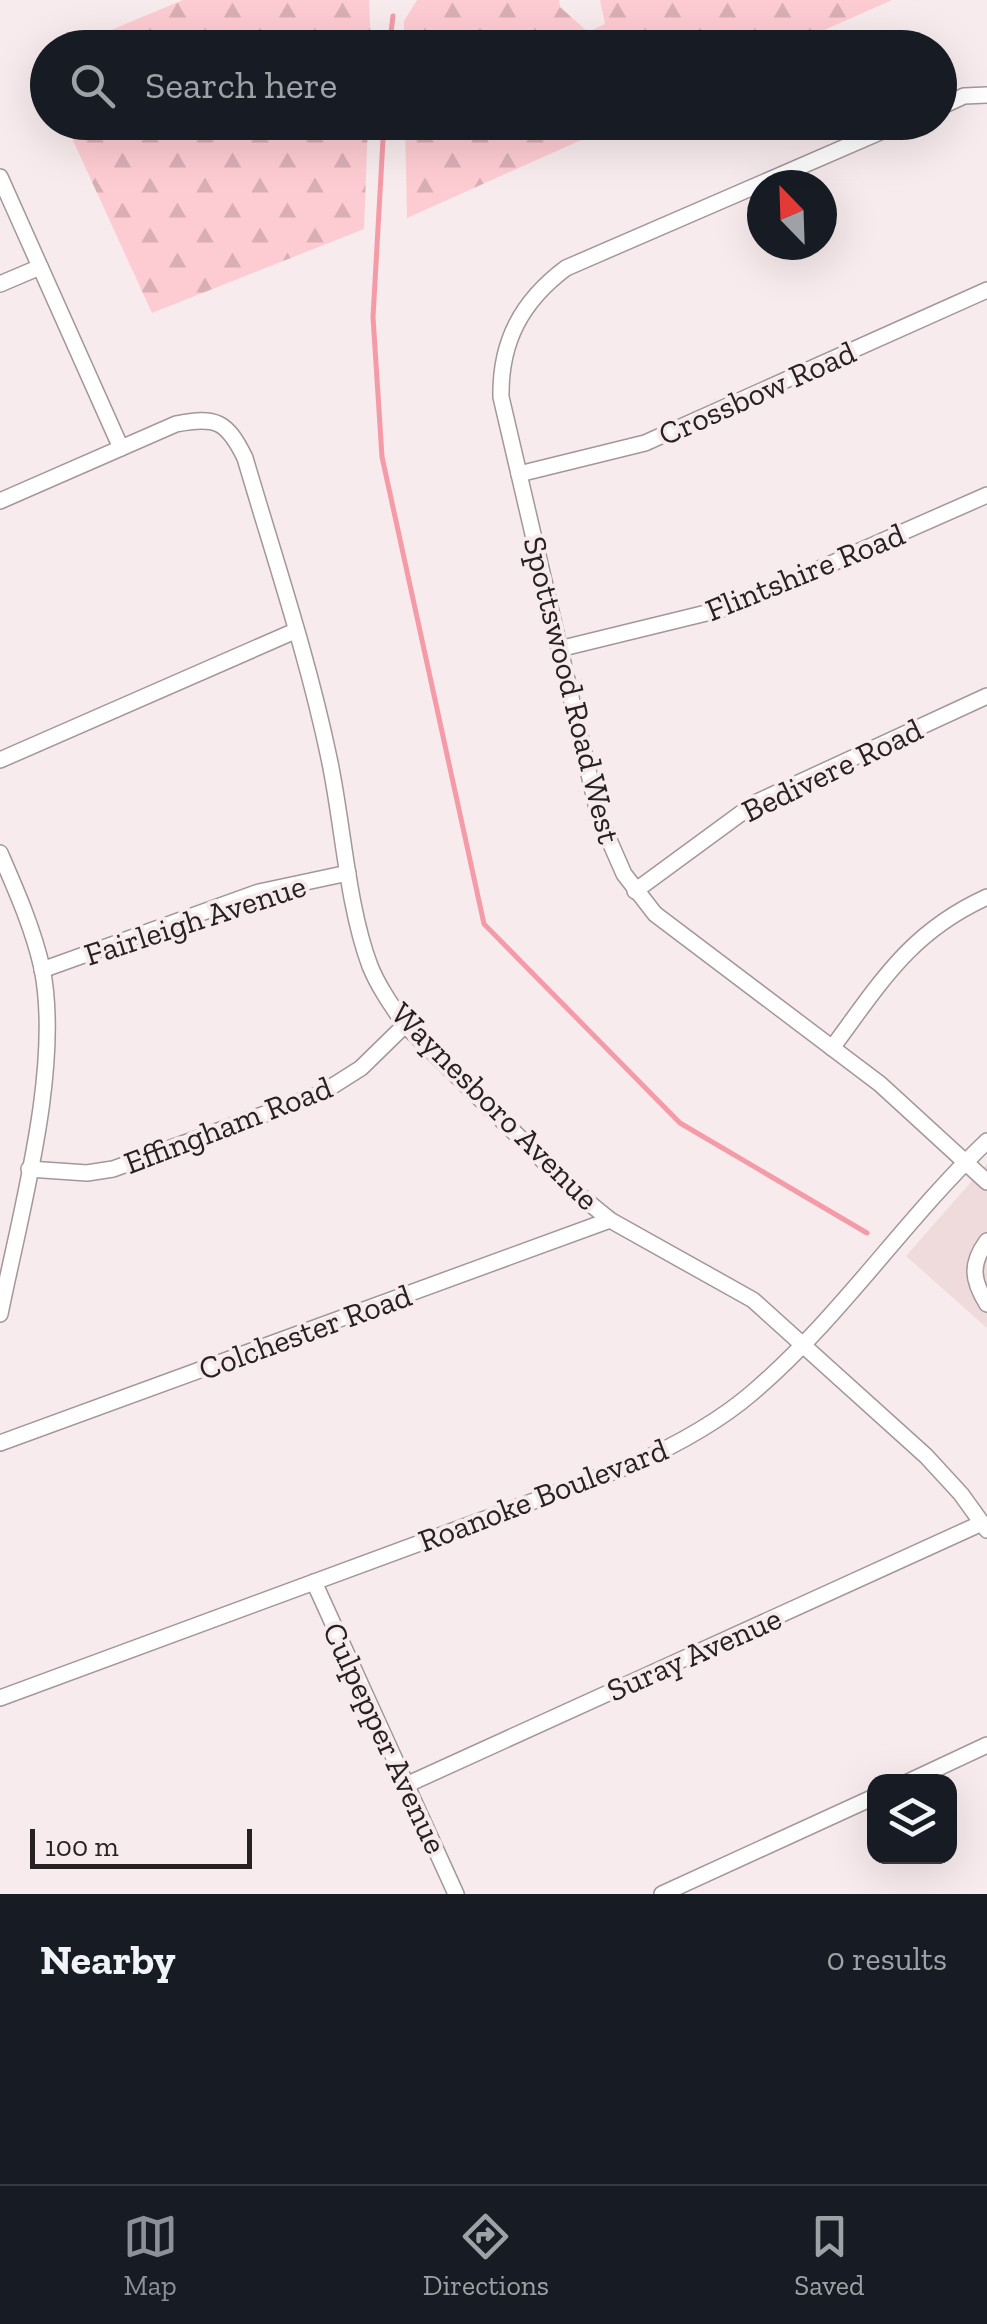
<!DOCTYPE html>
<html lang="en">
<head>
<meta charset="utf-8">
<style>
  :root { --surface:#171b24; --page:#20242c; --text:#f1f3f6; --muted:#9ea1a6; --line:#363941; --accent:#8c9099 }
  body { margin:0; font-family:"Zilla Slab",serif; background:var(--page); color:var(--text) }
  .controls { position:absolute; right:30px; bottom:30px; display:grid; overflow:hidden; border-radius:20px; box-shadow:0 10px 40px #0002 }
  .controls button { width:90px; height:90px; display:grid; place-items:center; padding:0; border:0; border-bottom:2px solid var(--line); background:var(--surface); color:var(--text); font:50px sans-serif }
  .compass { position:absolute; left:747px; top:170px; width:90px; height:90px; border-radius:50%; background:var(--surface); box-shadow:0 10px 40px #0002; rotate:337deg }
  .scale { position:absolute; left:30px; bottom:25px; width:222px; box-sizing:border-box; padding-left:10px; border:5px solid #262223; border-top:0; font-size:28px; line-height:35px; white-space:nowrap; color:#262223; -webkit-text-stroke:8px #f8ebed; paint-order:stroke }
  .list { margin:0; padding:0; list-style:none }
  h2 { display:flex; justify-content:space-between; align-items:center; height:130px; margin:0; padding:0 40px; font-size:42px }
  h2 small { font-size:32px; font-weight:400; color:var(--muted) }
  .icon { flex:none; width:55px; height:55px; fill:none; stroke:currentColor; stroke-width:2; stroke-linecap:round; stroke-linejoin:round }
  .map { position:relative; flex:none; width:987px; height:1894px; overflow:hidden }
  .search { position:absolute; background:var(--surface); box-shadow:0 10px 40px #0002; left:30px; right:30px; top:30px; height:110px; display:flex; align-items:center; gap:25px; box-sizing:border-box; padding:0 35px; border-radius:55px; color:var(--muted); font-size:38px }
  .sheet { height:290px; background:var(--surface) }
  nav { display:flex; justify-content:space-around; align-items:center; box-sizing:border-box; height:140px; border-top:2px solid var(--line); background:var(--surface); font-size:28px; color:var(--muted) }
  nav a { display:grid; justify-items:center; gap:5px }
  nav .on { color:var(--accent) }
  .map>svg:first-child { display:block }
  .built { fill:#efdadc }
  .forest { fill:url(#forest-firs) }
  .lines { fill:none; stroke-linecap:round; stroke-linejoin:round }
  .stream { stroke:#f59ba8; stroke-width:5 }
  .minor-casing { stroke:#a39799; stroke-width:18 }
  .minor { stroke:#fff; stroke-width:15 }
  .labels { text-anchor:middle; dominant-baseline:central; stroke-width:8; stroke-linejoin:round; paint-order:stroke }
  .street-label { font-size:32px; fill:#262223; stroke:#f8ebed }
</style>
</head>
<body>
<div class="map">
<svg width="987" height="1894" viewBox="0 0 987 1894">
  <defs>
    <pattern id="forest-firs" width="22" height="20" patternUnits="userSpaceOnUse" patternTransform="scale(2.5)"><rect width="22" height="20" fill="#fdccd2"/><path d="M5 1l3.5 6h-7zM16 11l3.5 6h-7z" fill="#d9afb4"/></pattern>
  </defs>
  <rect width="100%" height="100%" fill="#f8ebed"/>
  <!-- built -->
  <path class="built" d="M987,1164V1328L906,1256Z"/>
  <!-- forest -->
  <g class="forest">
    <path d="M183,0H369L371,47H70Z"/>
    <path d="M417,0H559L560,7L588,32L605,24L600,0H892L786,47H404V21Z"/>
    <path d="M65,123H368L364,229L152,313Z"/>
    <path d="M405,123V122L619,123L407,218Z"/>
  </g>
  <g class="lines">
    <!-- stream -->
    <g class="stream">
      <path d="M389,48L393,16"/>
      <path d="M384,122L373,317L382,457L484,924L680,1123L867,1233"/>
    </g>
    <defs>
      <g id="minor">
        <path d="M940,107L964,96L987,95"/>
        <path d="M903,122L566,268C522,301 500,341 501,397L599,817L624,874L655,914L880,1084L987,1182"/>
        <path d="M0,177L121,448"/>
        <path d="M0,284L40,267"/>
        <path d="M519,474L645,443L987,290"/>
        <path d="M0,501L176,424C216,416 227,421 245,458C274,557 308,657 329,758C343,823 347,905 370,966C379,988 392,1006 405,1025L572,1189L610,1220L753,1300L926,1456L961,1494L987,1530"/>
        <path d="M559,649L735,606L987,495"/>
        <path d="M0,760L295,631"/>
        <path d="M0,853C16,890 33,928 42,968C62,1067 20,1214 0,1314"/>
        <path d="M635,891L755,803L987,696"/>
        <path d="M42,970L259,892L348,873"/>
        <path d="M832,1048C881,982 910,932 987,897"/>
        <path d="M29,1169L87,1173L113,1169L320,1094L361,1068L405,1025"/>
        <path d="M987,1241C970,1264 972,1280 987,1304"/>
        <path d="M0,1443L610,1220"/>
        <path d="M314,1582L456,1894"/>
        <path d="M0,1698L634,1464C676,1445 717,1423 752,1393C840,1318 904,1220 987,1141"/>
        <path d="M908,1782L987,1745"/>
        <path d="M406,1785L982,1523"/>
        <path d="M662,1894L874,1797"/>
      </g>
    </defs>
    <!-- minor casing -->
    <use href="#minor" class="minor-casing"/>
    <!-- minor -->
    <use href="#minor" class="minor"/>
  </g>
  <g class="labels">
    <!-- street labels -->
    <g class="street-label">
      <text transform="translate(757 393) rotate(-24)">Crossbow Road</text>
      <text transform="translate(805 572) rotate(-22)">Flintshire Road</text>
      <text transform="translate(572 690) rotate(76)">Spottswood Road West</text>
      <text transform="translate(832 770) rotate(-26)">Bedivere Road</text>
      <text transform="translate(195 920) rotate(-18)">Fairleigh Avenue</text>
      <text transform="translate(495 1106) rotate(45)">Waynesboro Avenue</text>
      <text transform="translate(228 1125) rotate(-21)">Effingham Road</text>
      <text transform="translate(305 1332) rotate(-20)">Colchester Road</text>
      <text transform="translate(543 1495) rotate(-21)">Roanoke Boulevard</text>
      <text transform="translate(694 1654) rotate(-24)">Suray Avenue</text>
      <text transform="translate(385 1738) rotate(65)">Culpepper Avenue</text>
    </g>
  </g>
</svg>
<div class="controls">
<button><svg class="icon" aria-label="layers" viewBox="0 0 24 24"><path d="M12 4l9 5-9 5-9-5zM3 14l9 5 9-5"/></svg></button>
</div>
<svg class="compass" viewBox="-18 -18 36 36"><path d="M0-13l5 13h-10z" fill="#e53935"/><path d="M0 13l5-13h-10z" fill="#9ea1a6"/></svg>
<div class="scale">100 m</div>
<div class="search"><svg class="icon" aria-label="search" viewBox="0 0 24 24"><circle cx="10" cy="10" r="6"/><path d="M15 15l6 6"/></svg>Search here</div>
</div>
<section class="sheet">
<h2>Nearby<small>0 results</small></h2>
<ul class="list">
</ul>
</section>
<nav>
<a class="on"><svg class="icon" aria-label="map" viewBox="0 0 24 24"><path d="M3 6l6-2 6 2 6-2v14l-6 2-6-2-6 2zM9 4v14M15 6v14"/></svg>Map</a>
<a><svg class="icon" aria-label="directions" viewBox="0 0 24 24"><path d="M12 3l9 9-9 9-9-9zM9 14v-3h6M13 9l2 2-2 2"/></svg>Directions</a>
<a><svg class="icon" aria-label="saved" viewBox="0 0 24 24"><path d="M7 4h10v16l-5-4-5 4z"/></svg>Saved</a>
</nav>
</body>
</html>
